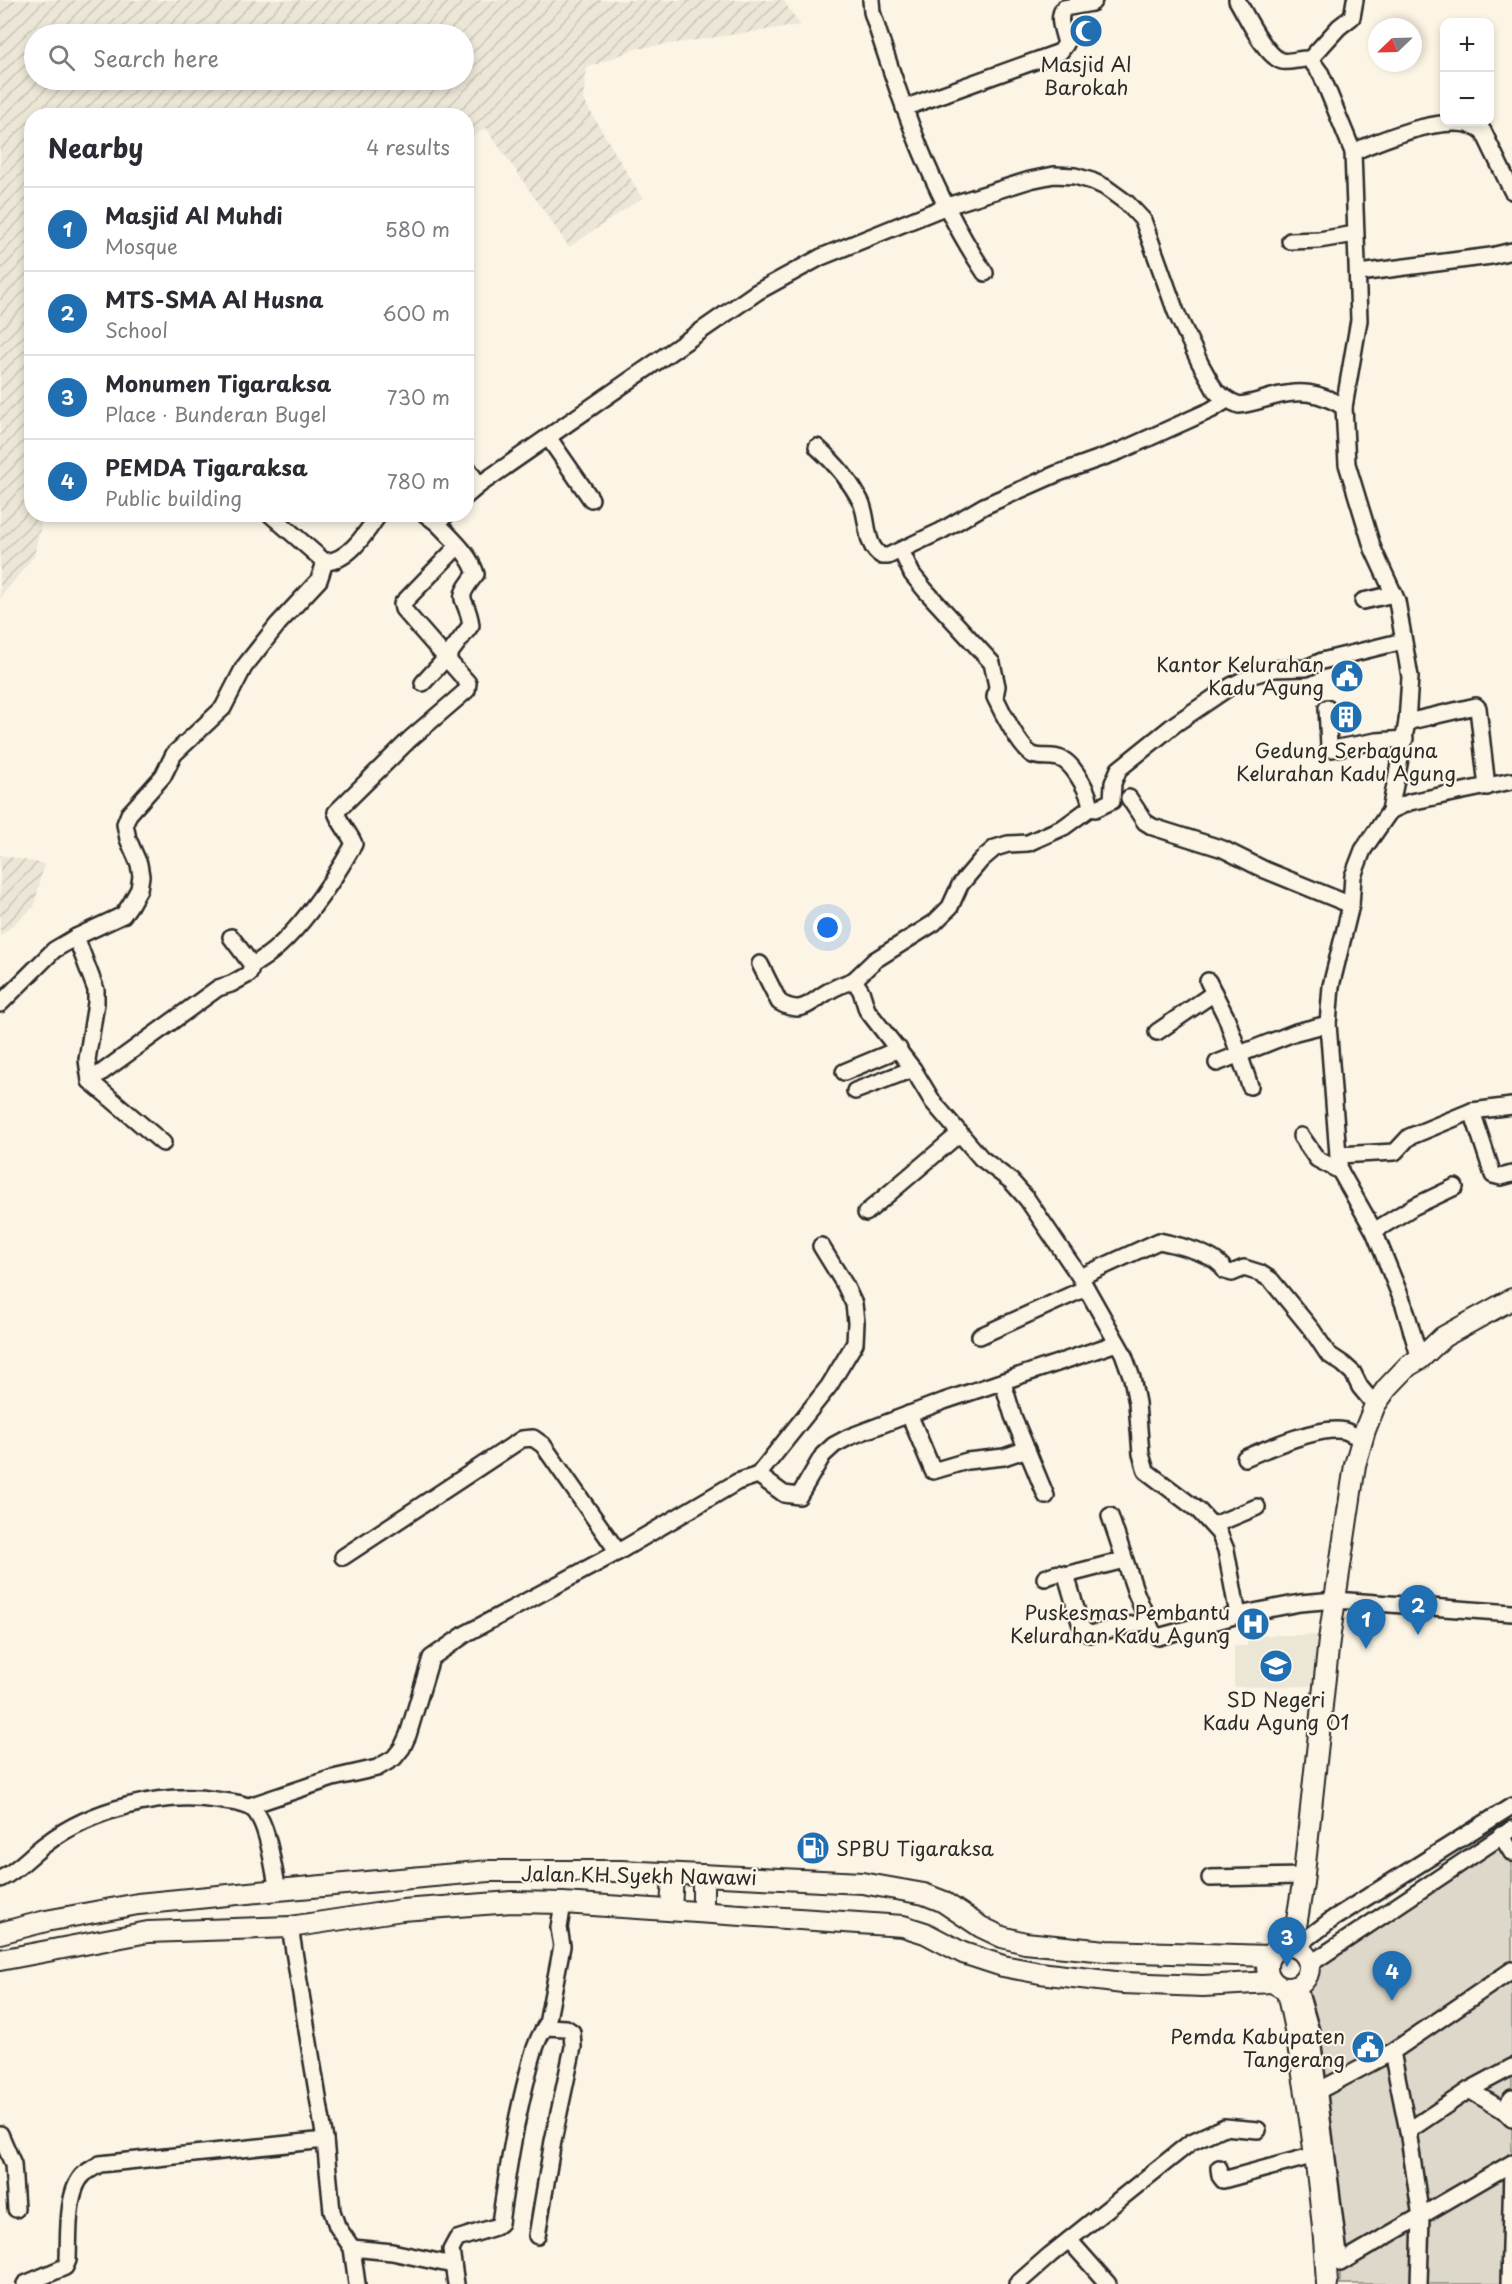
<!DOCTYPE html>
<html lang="en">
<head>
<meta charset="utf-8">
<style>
  :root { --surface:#fff; --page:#f7f7f7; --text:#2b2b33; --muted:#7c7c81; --line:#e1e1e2; --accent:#1f6fb2 }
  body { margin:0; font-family:"Playpen Sans",sans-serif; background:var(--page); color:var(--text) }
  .controls { position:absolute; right:18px; top:18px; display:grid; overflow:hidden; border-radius:12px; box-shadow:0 3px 9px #0003 }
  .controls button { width:54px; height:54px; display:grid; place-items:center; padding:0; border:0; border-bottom:2px solid var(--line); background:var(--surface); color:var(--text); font:30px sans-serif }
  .compass { position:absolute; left:1368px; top:18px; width:54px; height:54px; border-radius:50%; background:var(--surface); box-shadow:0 3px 9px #0003; rotate:247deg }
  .you { position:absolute; left:828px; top:928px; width:21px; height:21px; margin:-15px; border:4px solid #fff; border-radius:50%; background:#1a73e8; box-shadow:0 0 0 9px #1a73e833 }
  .badge { display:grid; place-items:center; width:39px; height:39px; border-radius:50%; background:var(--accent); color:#fff; font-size:20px; font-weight:700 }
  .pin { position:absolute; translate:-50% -50px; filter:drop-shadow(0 2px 3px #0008) }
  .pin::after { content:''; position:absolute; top:32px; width:21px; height:18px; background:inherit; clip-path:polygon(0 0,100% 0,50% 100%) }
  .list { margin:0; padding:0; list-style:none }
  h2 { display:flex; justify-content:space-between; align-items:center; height:78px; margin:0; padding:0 24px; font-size:26px }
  h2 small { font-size:20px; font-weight:400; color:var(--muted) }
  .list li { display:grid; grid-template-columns:39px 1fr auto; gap:18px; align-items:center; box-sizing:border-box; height:84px; padding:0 24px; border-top:2px solid var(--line) }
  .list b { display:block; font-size:22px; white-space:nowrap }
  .list p { margin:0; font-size:20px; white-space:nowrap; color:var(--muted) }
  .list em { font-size:20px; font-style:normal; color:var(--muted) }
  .icon { flex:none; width:33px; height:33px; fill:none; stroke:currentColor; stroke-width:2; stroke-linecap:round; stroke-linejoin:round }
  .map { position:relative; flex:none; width:1512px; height:2284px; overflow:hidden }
  .search { position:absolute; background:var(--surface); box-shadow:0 3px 9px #0003; left:24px; top:24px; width:450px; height:66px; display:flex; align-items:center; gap:15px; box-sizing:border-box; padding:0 21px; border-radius:33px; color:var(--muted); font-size:22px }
  .panel { position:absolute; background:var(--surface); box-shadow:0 3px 9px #0003; left:24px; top:108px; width:450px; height:414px; border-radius:24px }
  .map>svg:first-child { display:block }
  .built { fill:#ece6d7 }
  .industrial { fill:url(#industrial-furrows); fill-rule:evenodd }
  .grass { fill:#ded8ca; stroke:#84827a; stroke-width:1.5 }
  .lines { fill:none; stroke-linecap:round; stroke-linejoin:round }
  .minor-casing { stroke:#2b2b2b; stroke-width:20 }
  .major-casing { stroke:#2b2b2b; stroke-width:24 }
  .minor { stroke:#fcf5e5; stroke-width:15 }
  .major { stroke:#fcf5e5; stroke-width:20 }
  .labels { text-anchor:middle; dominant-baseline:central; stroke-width:4.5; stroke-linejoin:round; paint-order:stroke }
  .poi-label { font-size:20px; fill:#2b2b2b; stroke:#fcf5e5 }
  .street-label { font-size:20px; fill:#2b2b2b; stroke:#fcf5e5 }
</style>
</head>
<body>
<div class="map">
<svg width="1512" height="2284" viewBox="0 0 1512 2284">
  <defs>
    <pattern id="industrial-furrows" width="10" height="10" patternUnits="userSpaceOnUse" patternTransform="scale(1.5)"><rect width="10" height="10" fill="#ece6d7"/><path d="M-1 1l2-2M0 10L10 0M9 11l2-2" fill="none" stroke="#cbc5b9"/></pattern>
  </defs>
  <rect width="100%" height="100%" fill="#fcf5e5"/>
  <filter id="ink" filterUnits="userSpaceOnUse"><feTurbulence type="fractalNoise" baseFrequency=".0167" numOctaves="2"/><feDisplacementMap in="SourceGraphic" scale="12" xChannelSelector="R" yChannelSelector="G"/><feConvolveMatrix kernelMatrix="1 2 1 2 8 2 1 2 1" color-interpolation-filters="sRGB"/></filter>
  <g filter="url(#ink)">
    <!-- built -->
    <path class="built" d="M1247,1635H1318V1686L1234,1687V1646H1247Z"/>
    <!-- industrial -->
    <g class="industrial">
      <path d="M0,0H783L800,25L635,49L587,68L583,99L642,198L569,247L486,128L467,140L466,116H32V514L43,515L34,556L0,598ZM34,34H464V80H34Z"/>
      <path d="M0,855L44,864L34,907L0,936Z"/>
    </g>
    <!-- grass -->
    <path class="grass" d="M1512,1829V2284H1340V2263L1298,1986C1306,1979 1309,1974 1310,1964Z"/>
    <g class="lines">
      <defs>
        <g id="minor">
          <path d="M871,0L872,12C901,103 932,194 985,273"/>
          <path d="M1237,0C1246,15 1265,56 1282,61C1289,63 1301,58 1310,59"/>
          <path d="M1355,0L1352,17L1339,27L1310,59L1321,74L1353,152L1359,320L1344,407L1347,464L1373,549L1397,601L1410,677L1407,722L1390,811L1363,850L1353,876L1351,905L1331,986L1328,1024L1338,1155L1340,1171L1374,1231L1404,1305L1420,1359"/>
          <path d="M904,108L1060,52L1066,44C1064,33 1056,18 1064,8L1092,3L1094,0"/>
          <path d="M1353,152C1383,139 1454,109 1483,131L1512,191"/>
          <path d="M1290,241L1319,240L1355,234"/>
          <path d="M1359,273L1491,256L1512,251"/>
          <path d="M548,437L591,499"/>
          <path d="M817,447C835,463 850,480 861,502C869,519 864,546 882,556H888L941,531L984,506L1056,474L1120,451L1211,410L1227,400"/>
          <path d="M466,466L479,485"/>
          <path d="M466,496L479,485L757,292L821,257L947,206L1030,180L1054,175L1075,176L1092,181L1105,187L1127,203L1143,220L1176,312L1200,363L1216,392L1232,402L1239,405C1250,404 1261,400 1272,397C1301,389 1319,392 1344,407"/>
          <path d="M270,514L325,562"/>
          <path d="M425,514L437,523L447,514"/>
          <path d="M1363,601L1394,594"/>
          <path d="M423,683L447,657L471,625C467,594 452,604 476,574C470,554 451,538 437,523"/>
          <path d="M1327,708L1329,746L1332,749L1377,741L1405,739"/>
          <path d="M1407,722L1476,706L1478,708L1487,787"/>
          <path d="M1129,798L1145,822L1153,827L1223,849L1265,870L1351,905"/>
          <path d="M1090,808L1095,809L1112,801L1113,783L1119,769L1175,724L1231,686L1253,675L1274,669L1306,668L1322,661L1403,641"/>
          <path d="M1390,811L1410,802L1512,781"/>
          <path d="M76,937L96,990V1003L87,1060L90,1081L163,1143"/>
          <path d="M760,964L779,1002C804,1017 811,1000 831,990C838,986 846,983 854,980L861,991L867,1010L913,1069L933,1102L981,1158L1011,1181L1027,1199L1080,1277L1123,1353L1132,1378L1137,1403L1141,1454L1146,1471L1199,1511L1219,1533L1226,1550L1238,1615"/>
          <path d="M252,965C292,945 332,883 354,844C349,832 340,824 336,812L410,739L467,690L468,683L403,609L402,604L458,546"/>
          <path d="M854,980L875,960L934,923L950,907L960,885L981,860L995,848L1008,844L1028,843L1064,827L1090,808C1092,796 1075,768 1065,761C1055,754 1042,759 1033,755C1021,750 1001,710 995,697L997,686L992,663L925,590L912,574L901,550"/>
          <path d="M1208,981L1227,1019L1250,1086"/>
          <path d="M0,1004L54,950L76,937L123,915L130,905L139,889L141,876L139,864L128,839L125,824L129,814L163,776L174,754L223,708L244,667L278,624L319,580L325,562C349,561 366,533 379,514"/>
          <path d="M1157,1032L1214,993"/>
          <path d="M1217,1063L1296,1032L1328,1024"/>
          <path d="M844,1072L899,1049"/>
          <path d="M90,1081L218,988L231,984L249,974L252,965L231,937"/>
          <path d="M855,1091L913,1069"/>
          <path d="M1472,1111L1493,1175L1501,1177L1512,1174"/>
          <path d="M1301,1136L1317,1159L1340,1171"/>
          <path d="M1338,1155L1395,1152L1409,1137L1472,1111L1512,1106"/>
          <path d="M866,1213L960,1133"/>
          <path d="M1374,1231L1413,1207L1455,1187"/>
          <path d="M1080,1277L1159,1241C1178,1245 1217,1254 1225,1271L1232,1273L1244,1268L1260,1273L1271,1280L1312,1330L1328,1354L1343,1364L1353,1373L1360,1387L1375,1405"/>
          <path d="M980,1336L1086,1288"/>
          <path d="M1003,1383L1013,1416L1046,1496"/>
          <path d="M909,1414L933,1471L967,1461L1004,1457L1027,1449"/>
          <path d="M1245,1458C1268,1448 1321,1425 1345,1431C1351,1433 1357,1437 1362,1440"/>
          <path d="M758,1475L829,1386L855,1343L856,1322L854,1304L845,1285L821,1246"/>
          <path d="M1110,1516L1136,1593L1152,1631L1158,1637L1238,1615L1300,1603L1335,1600L1512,1613"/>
          <path d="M1214,1525L1257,1507"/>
          <path d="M343,1557L522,1439L533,1438L543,1445L618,1552"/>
          <path d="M1066,1575L1082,1629L1090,1634L1148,1621"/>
          <path d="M1045,1578C1051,1575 1059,1571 1066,1575L1124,1560"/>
          <path d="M249,1806L333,1778L377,1768L394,1758L402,1748L408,1735L431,1658L467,1633L618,1552L737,1482L758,1475L784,1494L799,1496L823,1455L834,1445L849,1437L944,1401L1117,1343"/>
          <path d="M1501,1835L1512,1853"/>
          <path d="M1210,1878L1304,1876"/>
          <path d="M0,1879C19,1870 30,1855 47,1843C90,1810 162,1791 216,1800C228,1802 246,1802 255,1811C269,1828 273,1868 278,1890"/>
          <path d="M290,1927L325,2140L332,2211L337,2226L352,2248L357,2284"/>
          <path d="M1296,1947L1334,1918L1512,1806"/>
          <path d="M1310,1964L1512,1829"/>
          <path d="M1298,1986L1311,2031L1340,2263L1512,2163"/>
          <path d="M1392,2052L1408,2131L1421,2217L1419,2284"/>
          <path d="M1469,2090L1503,2110L1512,2119"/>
          <path d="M1318,2091L1392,2052L1512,1970"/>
          <path d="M1503,2110L1512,2098"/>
          <path d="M1408,2131L1469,2090L1512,2067"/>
          <path d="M0,2134L13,2164L16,2209"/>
          <path d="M1219,2168L1220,2176L1223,2180L1315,2155"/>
          <path d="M537,2236L553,2141L573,2047L572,2032L566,2028L545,2027"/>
          <path d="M1069,2240L1108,2284"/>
          <path d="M352,2248L392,2252L453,2265"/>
          <path d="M25,2284L65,2267L68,2260C69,2237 66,2190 84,2174C89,2170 95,2167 100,2164L325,2140"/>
          <path d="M456,2284L451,2250L457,2239L495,2227L500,2223C507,2175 514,2128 526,2081C531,2061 535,2041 547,2024L562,1946L559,1928L563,1903"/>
          <path d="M1017,2284L1050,2255L1191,2142L1224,2127L1258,2130"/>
          <path d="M1509,2284L1512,2169"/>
        </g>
        <g id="major">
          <path d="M703,1875V1912"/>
          <path d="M671,1910L673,1874"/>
          <path d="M0,1933L46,1921L138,1904L278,1890L489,1871H621L862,1883L924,1894L942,1901L981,1927L1002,1937L1025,1943L1106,1951L1269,1956"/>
          <path d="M1293,1945L1303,1883L1329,1640L1355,1465L1365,1430L1375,1405L1387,1388L1408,1366L1420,1359L1443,1337L1512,1299"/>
          <circle cx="1288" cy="1967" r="21"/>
          <path d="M0,1960L148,1932L290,1927L402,1910L512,1902L563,1903L903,1926L925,1933L963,1953L1003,1966L1040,1973L1123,1983L1203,1986L1271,1982"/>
          <path d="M1286,1989C1296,2028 1302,2067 1308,2106C1317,2166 1324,2223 1327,2284"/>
        </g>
      </defs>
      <!-- minor casing -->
      <use href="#minor" class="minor-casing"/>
      <!-- major casing -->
      <use href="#major" class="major-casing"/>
      <!-- minor -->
      <use href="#minor" class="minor"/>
      <!-- major -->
      <use href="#major" class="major"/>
    </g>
  </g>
  <!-- icons -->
  <defs>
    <symbol id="mosque-disc" viewBox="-11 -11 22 22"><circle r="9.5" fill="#1f6fb2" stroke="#fcf5e5"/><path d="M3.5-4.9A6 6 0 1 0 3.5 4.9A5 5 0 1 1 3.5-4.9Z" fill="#fff"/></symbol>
    <symbol id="civic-disc" viewBox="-11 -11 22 22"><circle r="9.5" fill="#1f6fb2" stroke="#fcf5e5"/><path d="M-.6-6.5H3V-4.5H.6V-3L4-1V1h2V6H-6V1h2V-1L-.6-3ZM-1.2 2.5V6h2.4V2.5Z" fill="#fff"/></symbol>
    <symbol id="building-disc" viewBox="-11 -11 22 22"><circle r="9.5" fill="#1f6fb2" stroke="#fcf5e5"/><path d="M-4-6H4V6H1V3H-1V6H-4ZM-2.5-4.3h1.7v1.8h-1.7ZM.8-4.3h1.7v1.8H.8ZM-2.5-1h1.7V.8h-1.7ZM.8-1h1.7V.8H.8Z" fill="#fff"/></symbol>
    <symbol id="hospital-disc" viewBox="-11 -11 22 22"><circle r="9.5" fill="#1f6fb2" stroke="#fcf5e5"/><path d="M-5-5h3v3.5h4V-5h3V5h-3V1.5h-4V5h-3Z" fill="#fff"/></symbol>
    <symbol id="school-disc" viewBox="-11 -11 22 22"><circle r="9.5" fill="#1f6fb2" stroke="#fcf5e5"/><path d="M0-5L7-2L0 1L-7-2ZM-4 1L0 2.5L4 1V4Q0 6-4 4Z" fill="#fff"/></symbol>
    <symbol id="fuel-disc" viewBox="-11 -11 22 22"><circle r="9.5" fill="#1f6fb2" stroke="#fcf5e5"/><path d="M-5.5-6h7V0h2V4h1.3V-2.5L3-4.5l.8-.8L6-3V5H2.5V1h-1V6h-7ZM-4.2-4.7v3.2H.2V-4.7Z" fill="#fff"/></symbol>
  </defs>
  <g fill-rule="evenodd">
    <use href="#mosque-disc" x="1067" y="12" width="38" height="38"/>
    <use href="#civic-disc" x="1328" y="657" width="38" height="38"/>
    <use href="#building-disc" x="1327" y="698" width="38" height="38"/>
    <use href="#hospital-disc" x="1234" y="1605" width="38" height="38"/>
    <use href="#school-disc" x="1257" y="1647" width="38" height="38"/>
    <use href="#fuel-disc" x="794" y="1829" width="38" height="38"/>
    <use href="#civic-disc" x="1349" y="2028" width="38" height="38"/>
  </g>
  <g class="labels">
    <!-- poi labels -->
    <g class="poi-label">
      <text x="1086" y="64">Masjid Al<tspan x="1086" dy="23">Barokah</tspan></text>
      <text x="1324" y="664" text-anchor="end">Kantor Kelurahan<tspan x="1324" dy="23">Kadu Agung</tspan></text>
      <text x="1346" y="750">Gedung Serbaguna<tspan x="1346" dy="23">Kelurahan Kadu Agung</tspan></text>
      <text x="1230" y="1612" text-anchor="end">Puskesmas Pembantu<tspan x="1230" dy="23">Kelurahan Kadu Agung</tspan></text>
      <text x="1276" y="1699">SD Negeri<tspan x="1276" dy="23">Kadu Agung 01</tspan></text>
      <text x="836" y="1848" text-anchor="start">SPBU Tigaraksa</text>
      <text x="1345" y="2036" text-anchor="end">Pemda Kabupaten<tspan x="1345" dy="23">Tangerang</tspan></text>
    </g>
    <!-- street labels -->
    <g class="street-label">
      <text transform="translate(639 1875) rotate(1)">Jalan KH Syekh Nawawi</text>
    </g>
  </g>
</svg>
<div class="controls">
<button>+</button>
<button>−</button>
</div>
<svg class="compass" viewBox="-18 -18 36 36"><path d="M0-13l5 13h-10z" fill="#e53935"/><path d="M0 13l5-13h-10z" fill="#7c7c81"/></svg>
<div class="you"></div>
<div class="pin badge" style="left:1366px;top:1649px">1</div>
<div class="pin badge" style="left:1418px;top:1635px">2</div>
<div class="pin badge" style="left:1287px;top:1967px">3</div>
<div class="pin badge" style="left:1392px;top:2001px">4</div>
<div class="search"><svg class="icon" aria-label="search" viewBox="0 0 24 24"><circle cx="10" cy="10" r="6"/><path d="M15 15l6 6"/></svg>Search here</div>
<section class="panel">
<h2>Nearby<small>4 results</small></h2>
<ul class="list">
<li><span class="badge">1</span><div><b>Masjid Al Muhdi</b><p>Mosque</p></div><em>580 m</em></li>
<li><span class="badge">2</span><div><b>MTS-SMA Al Husna</b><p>School</p></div><em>600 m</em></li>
<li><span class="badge">3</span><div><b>Monumen Tigaraksa</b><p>Place · Bunderan Bugel</p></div><em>730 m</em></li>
<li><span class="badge">4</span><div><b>PEMDA Tigaraksa</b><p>Public building</p></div><em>780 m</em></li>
</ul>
</section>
</div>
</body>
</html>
